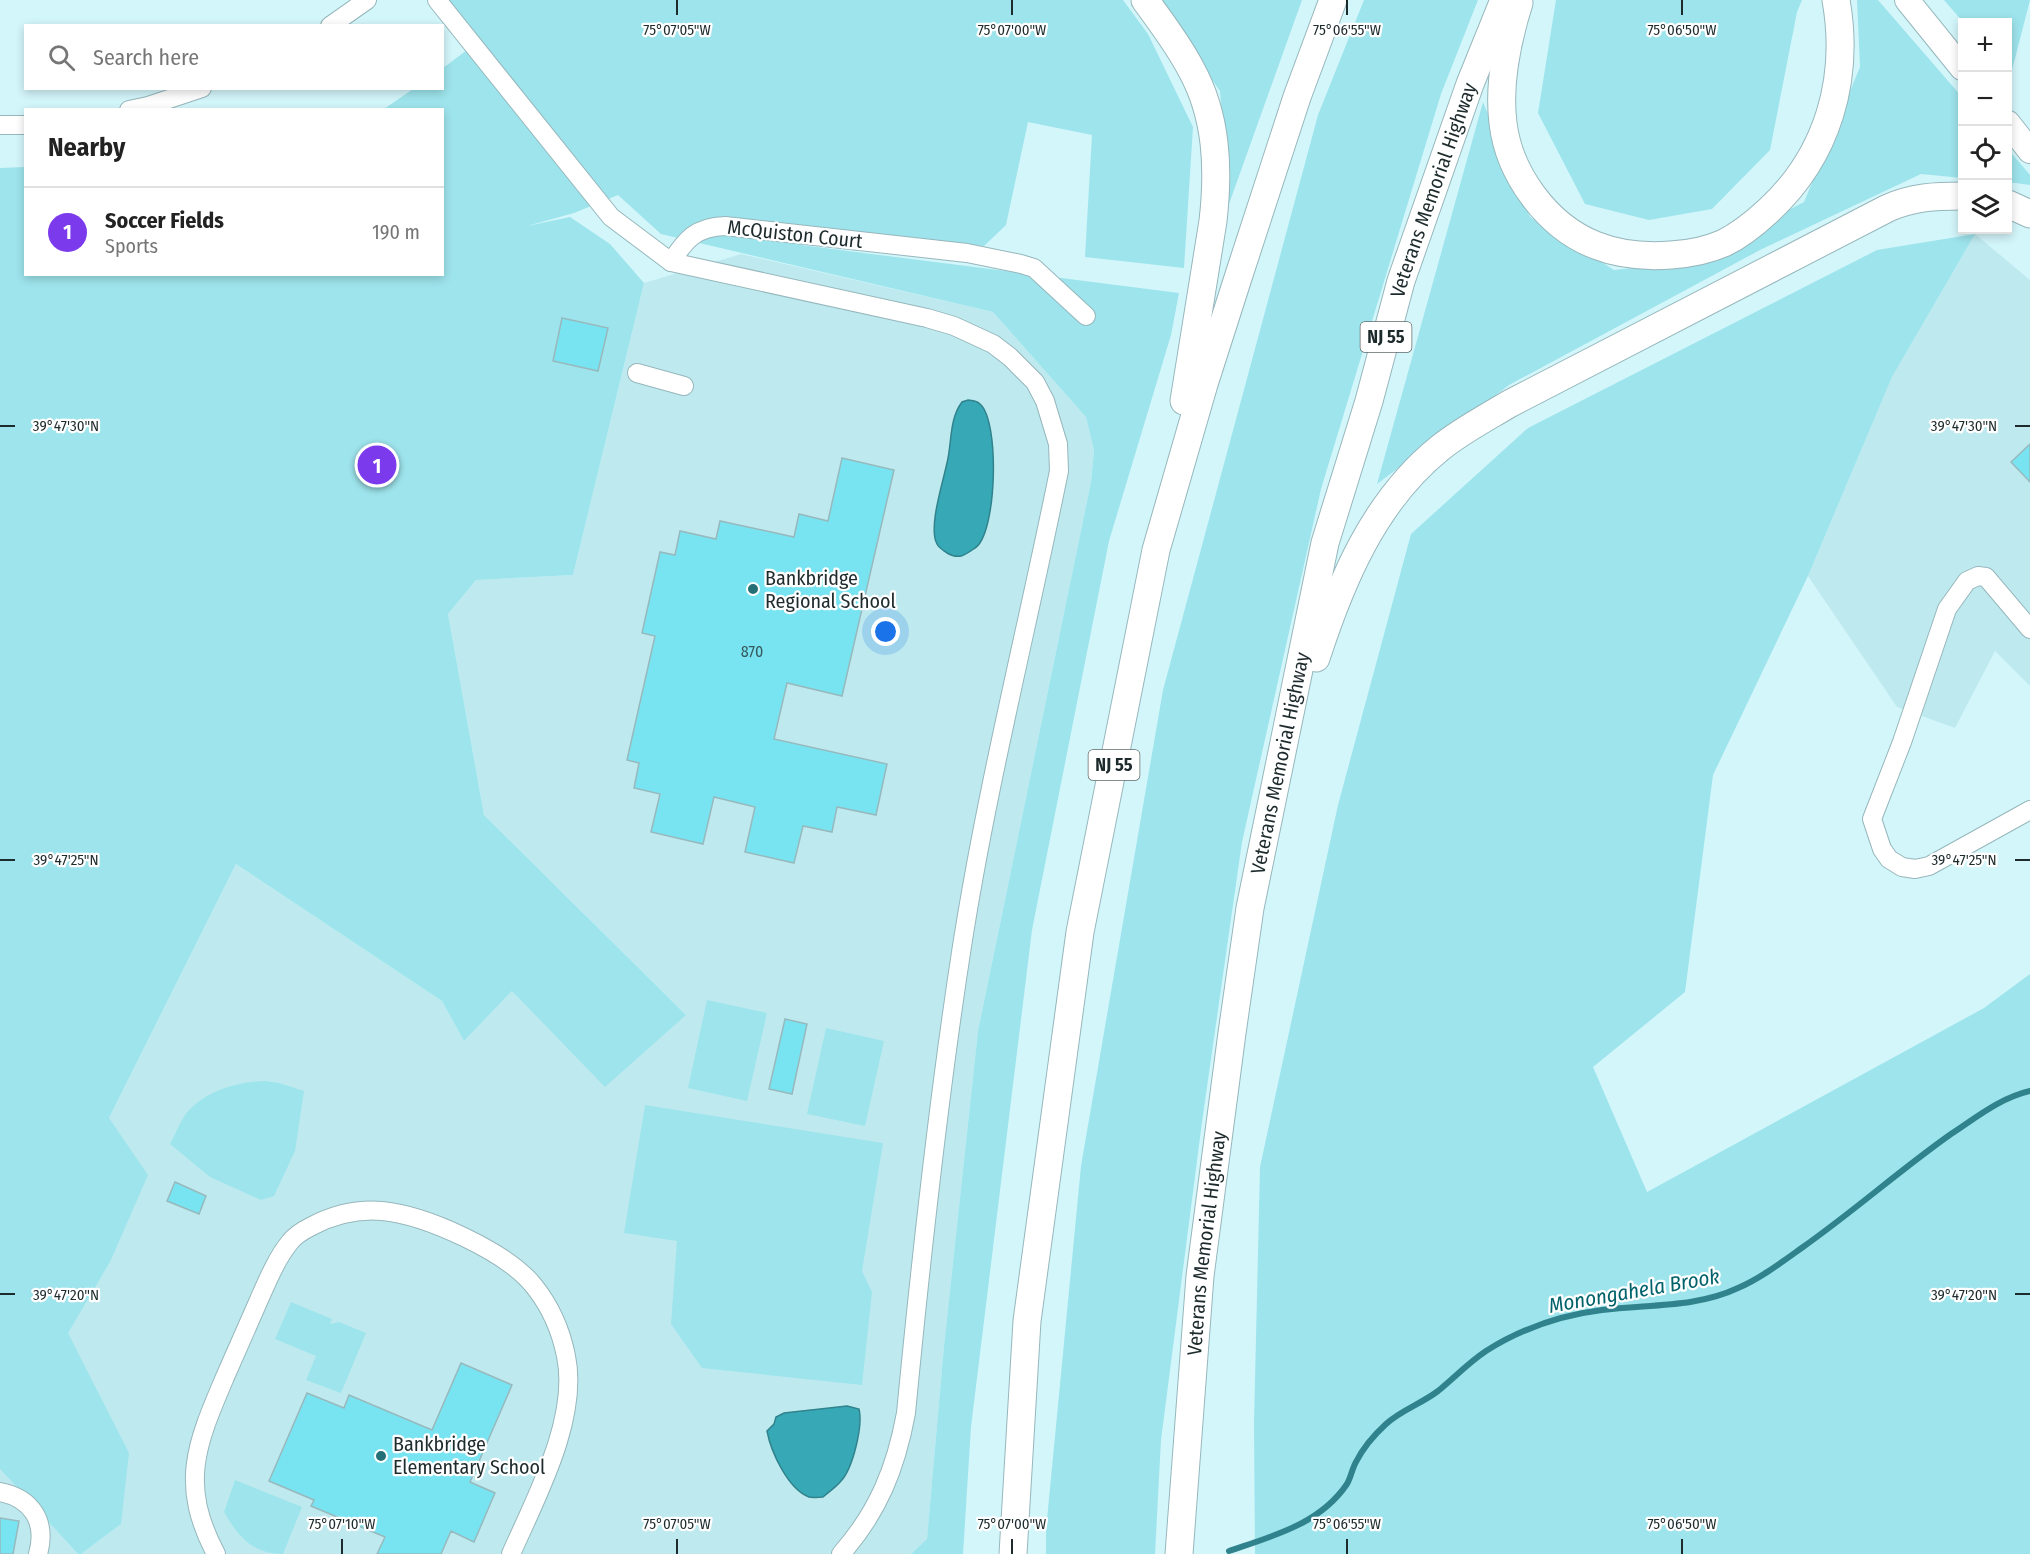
<!DOCTYPE html>
<html lang="en">
<head>
<meta charset="utf-8">
<style>
  :root { --surface:#fff; --page:#f6f6f6; --text:#222; --muted:#767676; --line:#e0e0e0; --accent:#7c3aed }
  body { margin:0; font-family:"Fira Sans Condensed",sans-serif; background:var(--page); color:var(--text) }
  .controls { position:absolute; right:18px; top:18px; display:grid; overflow:hidden; border-radius:0px; box-shadow:0 3px 9px #0003 }
  .controls button { width:54px; height:54px; display:grid; place-items:center; padding:0; border:0; border-bottom:2px solid var(--line); background:var(--surface); color:var(--text); font:30px sans-serif }
  .you { position:absolute; left:886px; top:632px; width:21px; height:21px; margin:-15px; border:4px solid #fff; border-radius:50%; background:#1a73e8; box-shadow:0 0 0 9px #1a73e833 }
  .badge { display:grid; place-items:center; width:39px; height:39px; border-radius:50%; background:var(--accent); color:#fff; font-size:20px; font-weight:700 }
  .pin { position:absolute; translate:-50% -50%; border:3px solid #fff; box-shadow:0 2px 6px #0006 }
  .list { margin:0; padding:0; list-style:none }
  h2 { display:flex; justify-content:space-between; align-items:center; height:78px; margin:0; padding:0 24px; font-size:26px }
  h2 small { font-size:20px; font-weight:400; color:var(--muted) }
  .list li { display:grid; grid-template-columns:39px 1fr auto; gap:18px; align-items:center; box-sizing:border-box; height:90px; padding:0 24px; border-top:2px solid var(--line) }
  .list b { display:block; font-size:22px; white-space:nowrap }
  .list p { margin:0; font-size:20px; white-space:nowrap; color:var(--muted) }
  .list em { font-size:20px; font-style:normal; color:var(--muted) }
  .icon { flex:none; width:33px; height:33px; fill:none; stroke:currentColor; stroke-width:2; stroke-linecap:round; stroke-linejoin:round }
  .map { position:relative; flex:none; width:2030px; height:1554px; overflow:hidden }
  .search { position:absolute; background:var(--surface); box-shadow:0 3px 9px #0003; left:24px; top:24px; width:420px; height:66px; display:flex; align-items:center; gap:15px; box-sizing:border-box; padding:0 21px; border-radius:0px; color:var(--muted); font-size:22px }
  .panel { position:absolute; background:var(--surface); box-shadow:0 3px 9px #0003; left:24px; top:108px; width:420px; height:168px; border-radius:0px }
  .map>svg:first-child { display:block }
  .built { fill:#beeaef }
  .green { fill:#9ee4ec }
  .water { fill:#37a9b6; stroke:#30838d; stroke-width:1.5 }
  .lines { fill:none; stroke-linecap:round; stroke-linejoin:round }
  .stream { stroke:#30838d; stroke-width:6 }
  .building { fill:#79e4f1; stroke:#97b9bd; stroke-width:1.5 }
  .minor-casing { stroke:#96b7bc; stroke-width:20 }
  .major-casing { stroke:#96b7bc; stroke-width:26 }
  .highway-casing { stroke:#96b7bc; stroke-width:29 }
  .minor { stroke:#fff; stroke-width:18 }
  .major { stroke:#fff; stroke-width:24 }
  .highway { stroke:#fff; stroke-width:27 }
  .ticks { fill:none; stroke:#1e2b2d; stroke-width:2 }
  .poi-dot { fill:#256f77; stroke:#fff; stroke-width:2 }
  .labels { text-anchor:middle; dominant-baseline:central; stroke-width:4.5; stroke-linejoin:round; paint-order:stroke }
  .number-label { font-size:16px; fill:#35595e }
  .shield { fill:#fff; stroke:#626b6c; stroke-width:1.5 }
  .shield-label { font-size:18px; font-weight:bold; fill:#1e2b2d }
  .street-label { font-size:20px; fill:#1e2b2d; stroke:#fff }
  .poi-label { font-size:20px; fill:#1e2b2d; stroke:#fff; text-anchor:start }
  .water-label { font-size:21px; font-style:italic; fill:#00626b; stroke:#fff }
  .ticks-label { font-size:15px; text-anchor:middle; fill:#1e2b2d; stroke:#fff; stroke-width:4.5; stroke-linejoin:round; paint-order:stroke }
</style>
</head>
<body>
<div class="map">
<svg width="2030" height="1554" viewBox="0 0 2030 1554">
  <rect width="100%" height="100%" fill="#d3f6fb"/>
  <!-- built -->
  <g class="built">
    <path d="M1975,234L2030,280V686L1995,651L1955,728L1897,707L1808,576L1892,377Z"/>
    <path d="M741,254L993,312L1086,417L1094,450L1091,482L978,1031L944,1346L927,1539L911,1554H81L121,1524L67,1333L110,1262L109,1118L236,864L442,1001L464,1041L512,991L686,1015L484,815L448,614L476,580L573,575L644,283Z"/>
    <path d="M0,1469L78,1554H0Z"/>
  </g>
  <!-- green -->
  <g class="green">
    <path d="M439,0H1123L1148,34L1193,127L1184,268L1085,257L1092,135L1028,122L1006,225L984,246L802,225L801,245L1179,293L1171,335L1109,541L1032,930L971,1427L963,1554H911L927,1539L944,1346L978,1031L1091,482L1094,450L1086,417L993,312L661,234L618,195L574,213L527,226L570,217L610,244L644,283L573,575L476,580L448,614L484,815L686,1015L605,1087L512,991L464,1041L442,1001L236,864L109,1118L148,1175L110,1262L68,1333L129,1453L121,1524L81,1554H78L0,1469V168L25,167L26,274H442V110L384,109L413,89L442,88L443,68L471,47Z"/>
    <path d="M1155,0H1302L1229,204L1220,91Z"/>
    <path d="M1364,0H1478L1441,94L1321,489L1242,842L1202,1122L1161,1440L1155,1554H1046V1530L1081,1166L1163,690L1318,115Z"/>
    <path d="M1556,0H1802L1797,12L1770,150L1712,209L1649,220L1585,204L1538,113Z"/>
    <path d="M1857,0H1878L1962,97V178L1921,174L1760,250L1509,385L1377,484L1483,102L1530,217L1614,270L1689,262L1804,202L1860,67Z"/>
    <path d="M1944,0H2030L2010,78L2008,76V22H1963Z"/>
    <path d="M2008,149L2030,175V185L2008,182Z"/>
    <path d="M1975,234L1892,377L1808,576L1713,775L1685,992L1593,1067L1647,1192L1984,1008L2030,974V1554H1255L1254,1423L1260,1167L1338,805L1411,534L1528,428L1877,250Z"/>
    <path d="M707,1000L767,1013L747,1101L688,1088Z"/>
    <path d="M826,1028L884,1041L865,1126L807,1114Z"/>
    <path d="M265,1081L279,1083L304,1091L295,1151L274,1196L261,1200L210,1177L170,1144C175,1135 179,1124 185,1115C204,1091 236,1082 265,1081Z"/>
    <path d="M645,1105L883,1143L862,1271L872,1292L862,1385L702,1368L671,1324L677,1241L624,1233Z"/>
    <path d="M291,1302L332,1319L330,1324L339,1322L366,1333L341,1393L306,1380L316,1356L275,1339Z"/>
    <path d="M235,1480L302,1507L283,1554C252,1554 238,1536 224,1512Z"/>
  </g>
  <!-- water -->
  <g class="water">
    <path d="M968,400C973,401 976,400 980,404C1000,421 997,534 975,548C965,555 959,560 947,553C943,550 939,548 937,544C928,528 943,482 947,463C952,443 949,419 962,402Z"/>
    <path d="M847,1406L859,1409C863,1426 853,1468 841,1481C836,1487 829,1492 823,1497C819,1497 813,1498 809,1497C788,1489 771,1452 767,1431L774,1424L776,1417L784,1413Z"/>
  </g>
  <g class="lines">
    <!-- stream -->
    <path class="stream" d="M1229,1551C1273,1536 1320,1524 1347,1484C1351,1477 1352,1469 1356,1462C1363,1448 1374,1435 1386,1424C1401,1410 1421,1404 1438,1391C1454,1378 1468,1363 1486,1351C1521,1329 1561,1315 1602,1310C1647,1304 1696,1308 1738,1288C1761,1278 1782,1262 1803,1247C1854,1211 1900,1170 1951,1134C1977,1117 2000,1098 2030,1091"/>
  </g>
  <!-- building -->
  <g class="building">
    <path d="M562,318L608,328L598,371L553,361Z"/>
    <path d="M2030,444V482L2011,462Z"/>
    <path d="M842,458L894,470L842,696L787,683L774,739L887,764L876,815L837,807L832,832L803,826L794,863L745,852L755,807L714,797L703,844L651,832L660,794L634,788L639,763L627,760L655,636L642,633L660,552L675,555L680,531L716,539L720,521L794,537L799,514L828,521Z"/>
    <path d="M785,1019L807,1024L792,1094L769,1089Z"/>
    <path d="M175,1182L206,1196L199,1214L167,1201Z"/>
    <path d="M461,1363L512,1385L470,1482L495,1493L474,1542L451,1531L441,1554H377L385,1537L311,1506L314,1500L269,1481L307,1393L344,1408L349,1395L432,1430Z"/>
    <path d="M0,1518L19,1521L13,1554H0Z"/>
  </g>
  <g class="lines">
    <defs>
      <g id="minor">
        <path d="M437,0L611,217L671,262L927,318L954,326L993,344L1010,357L1035,382L1045,401L1058,444L1059,471C1027,629 987,786 962,946C938,1101 921,1257 906,1413C896,1468 878,1512 841,1554"/>
        <path d="M330,26L367,0"/>
        <path d="M129,110L148,106L202,88"/>
        <path d="M0,125H26"/>
        <path d="M671,262C686,239 696,227 725,226L967,253L1021,264L1034,268L1086,316"/>
        <path d="M637,373L684,386"/>
        <path d="M2030,629L1986,577L1978,576L1967,581L1947,609L1902,742L1872,819L1882,849L1889,859L1902,867L1915,869L1929,866L2030,810"/>
        <path d="M0,1492C32,1498 47,1522 38,1554"/>
        <path d="M216,1554C179,1484 196,1445 225,1377C236,1352 247,1327 258,1302C267,1282 276,1259 290,1242C295,1235 304,1230 312,1226C333,1215 358,1209 382,1211C426,1215 507,1252 534,1286C550,1306 561,1331 566,1356C579,1419 536,1497 511,1554"/>
      </g>
      <g id="major">
        <path d="M1907,0L1962,68"/>
        <path d="M2008,123L2030,151"/>
      </g>
      <g id="highway">
        <path d="M1145,0C1161,22 1178,44 1191,69C1217,116 1219,168 1213,221L1184,401"/>
        <path d="M1519,3C1507,41 1498,83 1503,123C1509,174 1547,226 1595,245C1620,255 1645,257 1671,255C1688,254 1708,250 1724,243C1740,235 1755,223 1768,211C1828,156 1850,79 1836,0"/>
        <path d="M2008,204L2030,214"/>
        <path d="M1316,658C1341,581 1374,501 1440,448C1461,431 1486,418 1509,404L1888,208C1913,197 1935,196 1962,196"/>
        <path d="M1013,1554L1027,1321L1080,932L1156,550L1204,384L1237,281L1297,97L1333,0"/>
        <path id="s1" d="M1179,1554L1200,1276L1232,1033L1250,908L1325,543L1369,401L1401,281L1470,84L1504,0"/>
      </g>
    </defs>
    <!-- minor casing -->
    <use href="#minor" class="minor-casing"/>
    <!-- major casing -->
    <use href="#major" class="major-casing"/>
    <!-- highway casing -->
    <use href="#highway" class="highway-casing"/>
    <!-- minor -->
    <use href="#minor" class="minor"/>
    <!-- major -->
    <use href="#major" class="major"/>
    <!-- highway -->
    <use href="#highway" class="highway"/>
  </g>
  <!-- ticks -->
  <path class="ticks" d="M677,0V15M1012,0V15M1347,0V15M1682,0V15M0,426H15M2015,426H2030M0,860H15M2015,860H2030M0,1294H15M2015,1294H2030M342,1539V1554M677,1539V1554M1012,1539V1554M1347,1539V1554M1682,1539V1554"/>
  <!-- markers -->
  <g class="poi-dot">
    <circle cx="753" cy="589" r="6"/>
    <circle cx="381" cy="1456" r="6"/>
  </g>
  <g class="labels">
    <!-- number labels -->
    <g class="number-label">
      <text x="752" y="651">870</text>
    </g>
    <!-- shield labels -->
    <g class="shield">
      <rect x="1360.5" y="322" width="51" height="30" rx="4.5"/>
      <rect x="1088.5" y="750" width="51" height="30" rx="4.5"/>
    </g>
    <g class="shield-label">
      <text x="1386" y="337">NJ 55</text>
      <text x="1114" y="765">NJ 55</text>
    </g>
    <!-- street labels -->
    <g class="street-label">
      <text stroke="none"><textPath href="#s1" startOffset="1392">Veterans Memorial Highway</textPath></text>
      <text transform="translate(795 234) rotate(6)">McQuiston Court</text>
      <text stroke="none"><textPath href="#s1" startOffset="798">Veterans Memorial Highway</textPath></text>
      <text stroke="none"><textPath href="#s1" startOffset="312">Veterans Memorial Highway</textPath></text>
    </g>
    <!-- poi labels -->
    <g class="poi-label">
      <text x="765" y="578">Bankbridge<tspan x="765" dy="23">Regional School</tspan></text>
      <text x="393" y="1444">Bankbridge<tspan x="393" dy="23">Elementary School</tspan></text>
    </g>
    <!-- water labels -->
    <g class="water-label">
      <text transform="translate(1634 1291) rotate(-10)">Monongahela Brook</text>
    </g>
  </g>
  <g class="ticks-label">
    <text x="677" y="35">75°07'05"W</text>
    <text x="1012" y="35">75°07'00"W</text>
    <text x="1347" y="35">75°06'55"W</text>
    <text x="1682" y="35">75°06'50"W</text>
    <text x="66" y="431">39°47'30"N</text>
    <text x="1964" y="431">39°47'30"N</text>
    <text x="66" y="865">39°47'25"N</text>
    <text x="1964" y="865">39°47'25"N</text>
    <text x="66" y="1300">39°47'20"N</text>
    <text x="1964" y="1300">39°47'20"N</text>
    <text x="342" y="1529">75°07'10"W</text>
    <text x="677" y="1529">75°07'05"W</text>
    <text x="1012" y="1529">75°07'00"W</text>
    <text x="1347" y="1529">75°06'55"W</text>
    <text x="1682" y="1529">75°06'50"W</text>
  </g>
</svg>
<div class="controls">
<button>+</button>
<button>−</button>
<button><svg class="icon" aria-label="locate" viewBox="0 0 24 24"><circle cx="12" cy="12" r="6"/><path d="M12 2v4M12 18v4M2 12h4M18 12h4"/></svg></button>
<button><svg class="icon" aria-label="layers" viewBox="0 0 24 24"><path d="M12 4l9 5-9 5-9-5zM3 14l9 5 9-5"/></svg></button>
</div>
<div class="you"></div>
<div class="pin badge" style="left:377px;top:465px">1</div>
<div class="search"><svg class="icon" aria-label="search" viewBox="0 0 24 24"><circle cx="10" cy="10" r="6"/><path d="M15 15l6 6"/></svg>Search here</div>
<section class="panel">
<h2>Nearby<small></small></h2>
<ul class="list">
<li><span class="badge">1</span><div><b>Soccer Fields</b><p>Sports</p></div><em>190 m</em></li>
</ul>
</section>
</div>
</body>
</html>
